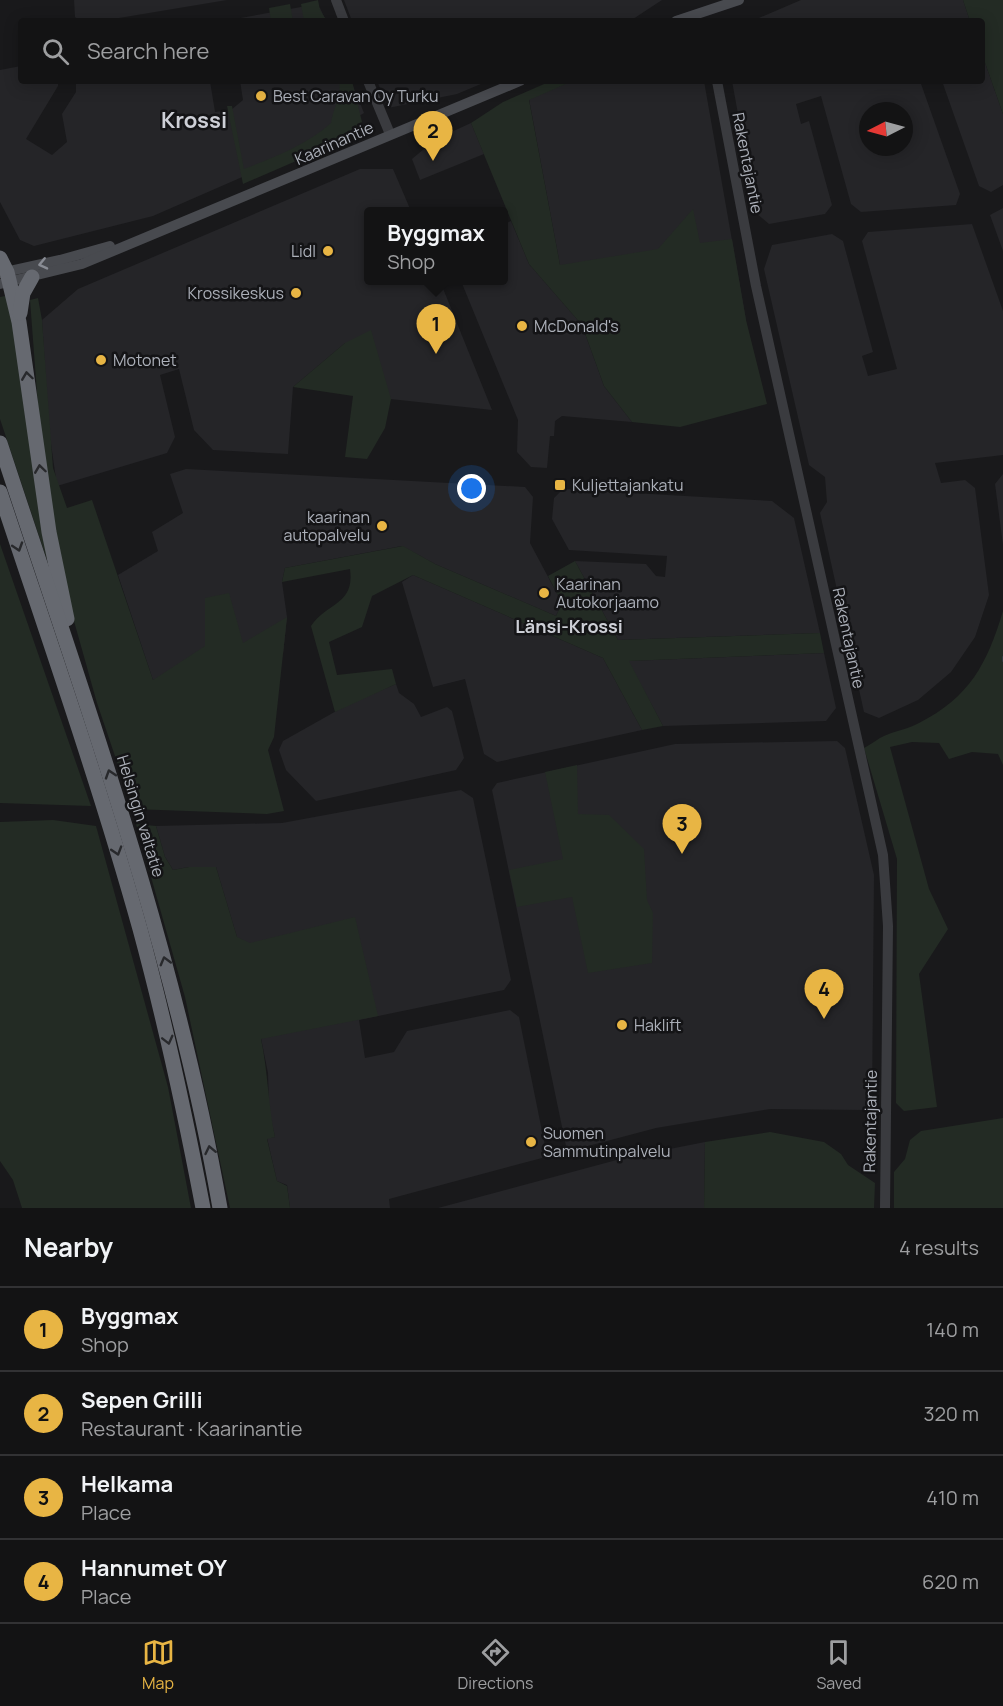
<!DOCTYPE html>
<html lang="en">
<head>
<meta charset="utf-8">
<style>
  :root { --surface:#131314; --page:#1c1c1d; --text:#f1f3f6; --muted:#9d9ea0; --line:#323234; --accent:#e8b544 }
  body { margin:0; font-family:Manrope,sans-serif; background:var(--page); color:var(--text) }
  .compass { position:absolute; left:859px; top:102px; width:54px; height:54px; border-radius:50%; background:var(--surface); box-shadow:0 3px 15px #0003; rotate:264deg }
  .you { position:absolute; left:472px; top:489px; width:21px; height:21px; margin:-15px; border:4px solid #fff; border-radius:50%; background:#1a73e8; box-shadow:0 0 0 9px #1a73e833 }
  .badge { display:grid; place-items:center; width:39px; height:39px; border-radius:50%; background:var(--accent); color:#111; font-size:20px; font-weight:700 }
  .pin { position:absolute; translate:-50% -50px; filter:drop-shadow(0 2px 3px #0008) }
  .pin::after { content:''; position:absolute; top:32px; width:21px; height:18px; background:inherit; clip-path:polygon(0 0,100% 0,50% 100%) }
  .popup { position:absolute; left:364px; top:207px; width:144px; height:78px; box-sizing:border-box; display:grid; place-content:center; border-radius:6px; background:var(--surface); filter:drop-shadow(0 2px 4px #0005); font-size:20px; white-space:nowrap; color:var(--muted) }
  .popup b { font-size:22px; color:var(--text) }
  .popup::after { content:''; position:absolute; left:50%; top:100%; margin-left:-12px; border:12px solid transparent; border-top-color:var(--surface) }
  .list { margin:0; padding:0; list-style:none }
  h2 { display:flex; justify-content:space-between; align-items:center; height:78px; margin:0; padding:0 24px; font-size:26px }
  h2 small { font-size:20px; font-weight:400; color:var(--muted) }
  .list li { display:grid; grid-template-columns:39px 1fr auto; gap:18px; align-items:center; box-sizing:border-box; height:84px; padding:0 24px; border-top:2px solid var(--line) }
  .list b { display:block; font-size:22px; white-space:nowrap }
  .list p { margin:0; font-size:20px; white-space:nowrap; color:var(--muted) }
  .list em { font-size:20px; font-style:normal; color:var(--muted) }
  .icon { flex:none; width:33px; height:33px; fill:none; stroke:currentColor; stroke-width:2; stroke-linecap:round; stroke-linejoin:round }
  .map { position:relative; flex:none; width:1003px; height:1208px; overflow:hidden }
  .search { position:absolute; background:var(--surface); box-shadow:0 3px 15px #0003; left:18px; right:18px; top:18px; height:66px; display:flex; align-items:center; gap:15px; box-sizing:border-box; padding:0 21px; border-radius:6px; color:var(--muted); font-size:22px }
  .sheet { height:414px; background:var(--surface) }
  nav { display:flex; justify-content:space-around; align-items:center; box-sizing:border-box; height:84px; border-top:2px solid var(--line); background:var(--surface); font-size:16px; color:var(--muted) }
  nav a { display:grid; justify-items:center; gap:3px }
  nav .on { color:var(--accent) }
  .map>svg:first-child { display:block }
  .built { fill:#252528; fill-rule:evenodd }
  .green { fill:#232b24 }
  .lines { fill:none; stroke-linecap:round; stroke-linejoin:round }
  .stream { stroke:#2f373e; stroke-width:2 }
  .tertiary { stroke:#3a3b3f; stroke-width:10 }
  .secondary { stroke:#484a4f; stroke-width:10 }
  .motorway { stroke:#666970; stroke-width:15 }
  .oneway { stroke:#898c94 }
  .oneway2 { stroke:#28292c }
  .poi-dot { fill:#e8b544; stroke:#141416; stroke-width:2 }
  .labels { text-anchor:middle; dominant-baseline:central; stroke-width:5; stroke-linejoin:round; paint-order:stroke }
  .poi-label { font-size:16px; fill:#acb0b9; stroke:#141416; text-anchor:start }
  .street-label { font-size:16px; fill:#acb0b9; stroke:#141416 }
  .neighbourhood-label { font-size:18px; font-weight:bold; fill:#cdcfd6; stroke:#141416 }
  .district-label { font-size:22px; font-weight:bold; fill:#cdcfd6; stroke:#141416 }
</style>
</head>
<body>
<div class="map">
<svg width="1003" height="1208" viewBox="0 0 1003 1208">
  <rect width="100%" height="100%" fill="#19191b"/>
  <!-- built -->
  <g class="built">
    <path d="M74,0H227L101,21H80L75,17Z"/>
    <path d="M344,0H662L630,21H352Z"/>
    <path d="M801,0H963L970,21H752Z"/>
    <path d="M312,5L320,8L326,21H224Z"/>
    <path d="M982,54L1003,114V185L991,192L979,186L942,81H982Z"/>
    <path d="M21,66V81H58V86L26,139L52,155L67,142L62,114L76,92V81H210L215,112L231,110L243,100L240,81H351L364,113L295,154L153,216L34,246L20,240L0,202V70Z"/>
    <path d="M377,81H488L457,94L388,108Z"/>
    <path d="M572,81H704L746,320L560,265L529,99Z"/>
    <path d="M732,81H920L960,194L956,205L861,212L851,204L821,96L796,104L801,124L809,121L832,205L825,214L769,224L756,213ZM868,111H904V147H868Z"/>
    <path d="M471,123L484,154L420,180L412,159L436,139Z"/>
    <path d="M360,169H393L411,211L368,212V280L440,281L492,410L372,397L345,343L293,387L288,454L213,450L194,430L179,369L160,375L175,437L167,453L57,486L49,430L42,320L78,289Z"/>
    <path d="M1003,208V251L990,215Z"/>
    <path d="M511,221L529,264L582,325L604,386L632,422L562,416L555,421L554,436H550L547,468L531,467L517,452L518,420L461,281L504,280V224Z"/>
    <path d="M972,224L1003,311V455L935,463L941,483L965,480L975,488L989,595L975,637L951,672L918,700L879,718L864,712L820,513L827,502L825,477L809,465L764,269L772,245L832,234L843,241L873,352L862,356L868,376L897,369L862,241L868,232Z"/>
    <path d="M186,469L525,487L533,497L530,543L562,603L556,616L435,564L402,546L285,568L282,582L287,617L283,654L153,680L118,575L158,551L152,532L183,513L170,474Z"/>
    <path d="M1003,474V545L995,484Z"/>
    <path d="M563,489L772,501L794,518L820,633L618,640L575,561L646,564L656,576L665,577L667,556L569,550L552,519L554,498Z"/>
    <path d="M413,575L603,658L642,730L497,762L484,754L465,679L433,687L402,582Z"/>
    <path d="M824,653L836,708L826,721L663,726L628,661Z"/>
    <path d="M396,684L399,693L414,704L421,717L447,707L452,711L464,758L456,770L316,801L286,770L279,750L283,741L347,705Z"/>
    <path d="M837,741L845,748L874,875L872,1103L865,1110L770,1109L656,1128L573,1150L566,1146L492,790L497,783L675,744Z"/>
    <path d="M461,790L473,798L511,980L504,990L359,1020L365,1058L394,1052L407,1031L510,1010L519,1017L546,1151L542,1158L389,1199L390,1208H290L287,1185L277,1181L267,1138L275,1137L269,1111L268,1073L248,974L216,867H189L173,870L165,857L156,826L282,823Z"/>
    <path d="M705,1142L704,1208H438L624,1158Z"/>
  </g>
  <!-- green -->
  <g class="green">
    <path d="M318,0L320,10L327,21H304L301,4Z"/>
    <path d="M963,0H1003V114L982,54V21H970Z"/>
    <path d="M290,4L293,21H271L269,8Z"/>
    <path d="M339,81H352L362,122L344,138L334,142L333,145L243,184L227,106H232L244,169C274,157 307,145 331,123C333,108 342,97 339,81Z"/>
    <path d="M551,81H573L529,100L560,265L658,249L693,209L700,243L732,239L746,320L767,404L680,427L632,422L604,386L582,325L529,264L471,123L503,102Z"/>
    <path d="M10,295L56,587L0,419V297Z"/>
    <path d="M38,298L42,320L53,468L67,508L92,500L153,680L205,646V598L229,593L243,643L287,617L274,737L268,750L284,811L267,814L133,809L97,703L65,589L42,459L30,300Z"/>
    <path d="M371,330L391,399L385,428L367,459L345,457L353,396L293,387L345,343Z"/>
    <path d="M0,544L91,806L0,803Z"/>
    <path d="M403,546L435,564L556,616L562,603L548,576L575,561L618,640L820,633L824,653L629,661L663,726L642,730L603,658L413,575L372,596L362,627L329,642L337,675L392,669L396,684L335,712L311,626C327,602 355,605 350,569L282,582L285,568Z"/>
    <path d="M1003,611V765L998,754L972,752L949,759L939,743L912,742L890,747L929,889L948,929L919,974L937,1107L904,1111L896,1103L897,859L864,748C870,745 875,741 880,738C892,731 907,730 919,723C970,697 987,664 1003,611Z"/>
    <path d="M577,765L578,814L609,815L644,849L647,900L653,913L652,963L588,973L572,897L517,907L509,870L563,859L545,772Z"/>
    <path d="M53,820L96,826L168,1087L191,1208H22L13,1180L0,1161V822Z"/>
    <path d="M136,824L156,826L165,857L173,870L189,867H216L237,937L250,943L355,917L378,1016L261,1039C268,1072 268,1104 275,1137L267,1139L277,1181L287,1186L290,1208H230L185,997Z"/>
    <path d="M1003,1118V1208H894V1172L905,1159L910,1140L921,1131Z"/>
    <path d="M770,1132L824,1142L841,1154L848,1165L875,1183L874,1208H704L705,1142Z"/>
  </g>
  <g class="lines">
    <!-- stream -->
    <path class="stream" d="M1003,657V661"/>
    <!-- tertiary -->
    <g class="tertiary">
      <path d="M336,0L344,21"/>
      <path d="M368,81L390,134"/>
      <path d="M717,81L756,286L883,855L888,926L885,1208"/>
    </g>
    <!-- secondary -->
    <g class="secondary">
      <path d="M676,21L739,0"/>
      <path d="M0,273L60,260L110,246"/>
      <path d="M0,284L82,264L520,81"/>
    </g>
    <!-- motorway -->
    <g class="motorway">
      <path d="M0,258L7,272L19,322L49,532L67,619"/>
      <path d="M20,313L23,293L32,277"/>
      <path d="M0,443C83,696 174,945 220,1208"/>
      <path d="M0,492C48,637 99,782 140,929C165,1021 185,1114 203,1208"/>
    </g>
  </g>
  <!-- one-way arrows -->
  <defs><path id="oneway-chevron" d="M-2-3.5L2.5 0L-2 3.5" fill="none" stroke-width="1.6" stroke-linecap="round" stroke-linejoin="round" transform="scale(1.5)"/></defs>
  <use class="oneway" href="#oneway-chevron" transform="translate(43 264) rotate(167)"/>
  <g class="oneway2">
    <use href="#oneway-chevron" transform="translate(27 376) rotate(-98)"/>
    <use href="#oneway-chevron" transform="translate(40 469) rotate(-98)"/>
    <use href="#oneway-chevron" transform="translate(18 547) rotate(72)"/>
    <use href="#oneway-chevron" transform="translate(110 774) rotate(-108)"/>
    <use href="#oneway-chevron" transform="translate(117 851) rotate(73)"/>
    <use href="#oneway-chevron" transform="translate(165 961) rotate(-105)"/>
    <use href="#oneway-chevron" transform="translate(168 1040) rotate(76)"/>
    <use href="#oneway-chevron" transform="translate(210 1150) rotate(-102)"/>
  </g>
  <!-- markers -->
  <g class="poi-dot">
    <circle cx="261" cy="96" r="6"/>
    <circle cx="328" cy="251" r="6"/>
    <circle cx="296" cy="293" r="6"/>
    <circle cx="522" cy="326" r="6"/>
    <circle cx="101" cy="360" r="6"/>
    <rect x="554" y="479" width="12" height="12" rx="3"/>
    <circle cx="382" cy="526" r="6"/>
    <circle cx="544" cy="593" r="6"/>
    <circle cx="622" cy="1025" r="6"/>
    <circle cx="531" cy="1142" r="6"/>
  </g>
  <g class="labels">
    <!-- poi labels -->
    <g class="poi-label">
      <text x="273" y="96">Best Caravan Oy Turku</text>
      <text x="316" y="251" text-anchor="end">Lidl</text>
      <text x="284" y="293" text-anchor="end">Krossikeskus</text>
      <text x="534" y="326">McDonald's</text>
      <text x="113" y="360">Motonet</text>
      <text x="572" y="485">Kuljettajankatu</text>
      <text x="370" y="517" text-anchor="end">kaarinan<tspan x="370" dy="18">autopalvelu</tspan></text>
      <text x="556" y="584">Kaarinan<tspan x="556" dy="18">Autokorjaamo</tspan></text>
      <text x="634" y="1025">Haklift</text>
      <text x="543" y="1133">Suomen<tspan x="543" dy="18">Sammutinpalvelu</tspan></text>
    </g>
    <!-- street labels -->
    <g class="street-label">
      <text transform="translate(334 143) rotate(-24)">Kaarinantie</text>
      <text transform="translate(748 163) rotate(79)">Rakentajantie</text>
      <text transform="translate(849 638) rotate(78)">Rakentajantie</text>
      <text transform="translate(141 816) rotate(73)">Helsingin valtatie</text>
      <text transform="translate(870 1121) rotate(-89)">Rakentajantie</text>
    </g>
    <!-- neighbourhood labels -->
    <g class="neighbourhood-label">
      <text x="569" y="626">Länsi-Krossi</text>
    </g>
    <!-- district labels -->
    <g class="district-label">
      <text x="194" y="120">Krossi</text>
    </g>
  </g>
</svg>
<svg class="compass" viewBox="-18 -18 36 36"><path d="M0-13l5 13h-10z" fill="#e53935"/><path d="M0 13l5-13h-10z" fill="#9d9ea0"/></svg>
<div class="you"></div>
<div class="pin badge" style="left:436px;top:354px">1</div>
<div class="popup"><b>Byggmax</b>Shop</div>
<div class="pin badge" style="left:433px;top:161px">2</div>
<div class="pin badge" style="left:682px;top:854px">3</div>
<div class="pin badge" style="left:824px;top:1019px">4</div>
<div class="search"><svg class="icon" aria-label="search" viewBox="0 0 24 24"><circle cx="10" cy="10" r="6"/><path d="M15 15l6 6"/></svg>Search here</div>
</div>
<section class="sheet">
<h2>Nearby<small>4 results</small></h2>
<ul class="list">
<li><span class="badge">1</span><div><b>Byggmax</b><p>Shop</p></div><em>140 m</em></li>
<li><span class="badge">2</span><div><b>Sepen Grilli</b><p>Restaurant · Kaarinantie</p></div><em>320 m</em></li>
<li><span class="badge">3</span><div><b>Helkama</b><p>Place</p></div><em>410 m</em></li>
<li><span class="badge">4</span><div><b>Hannumet OY</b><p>Place</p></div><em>620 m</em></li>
</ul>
</section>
<nav>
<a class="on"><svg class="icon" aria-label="map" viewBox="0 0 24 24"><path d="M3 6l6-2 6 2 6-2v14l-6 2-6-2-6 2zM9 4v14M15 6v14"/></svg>Map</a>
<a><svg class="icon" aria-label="directions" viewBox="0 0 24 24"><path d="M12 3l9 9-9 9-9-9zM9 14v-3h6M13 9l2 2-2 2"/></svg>Directions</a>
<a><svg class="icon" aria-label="saved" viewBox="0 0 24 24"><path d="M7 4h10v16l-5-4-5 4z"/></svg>Saved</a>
</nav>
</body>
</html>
